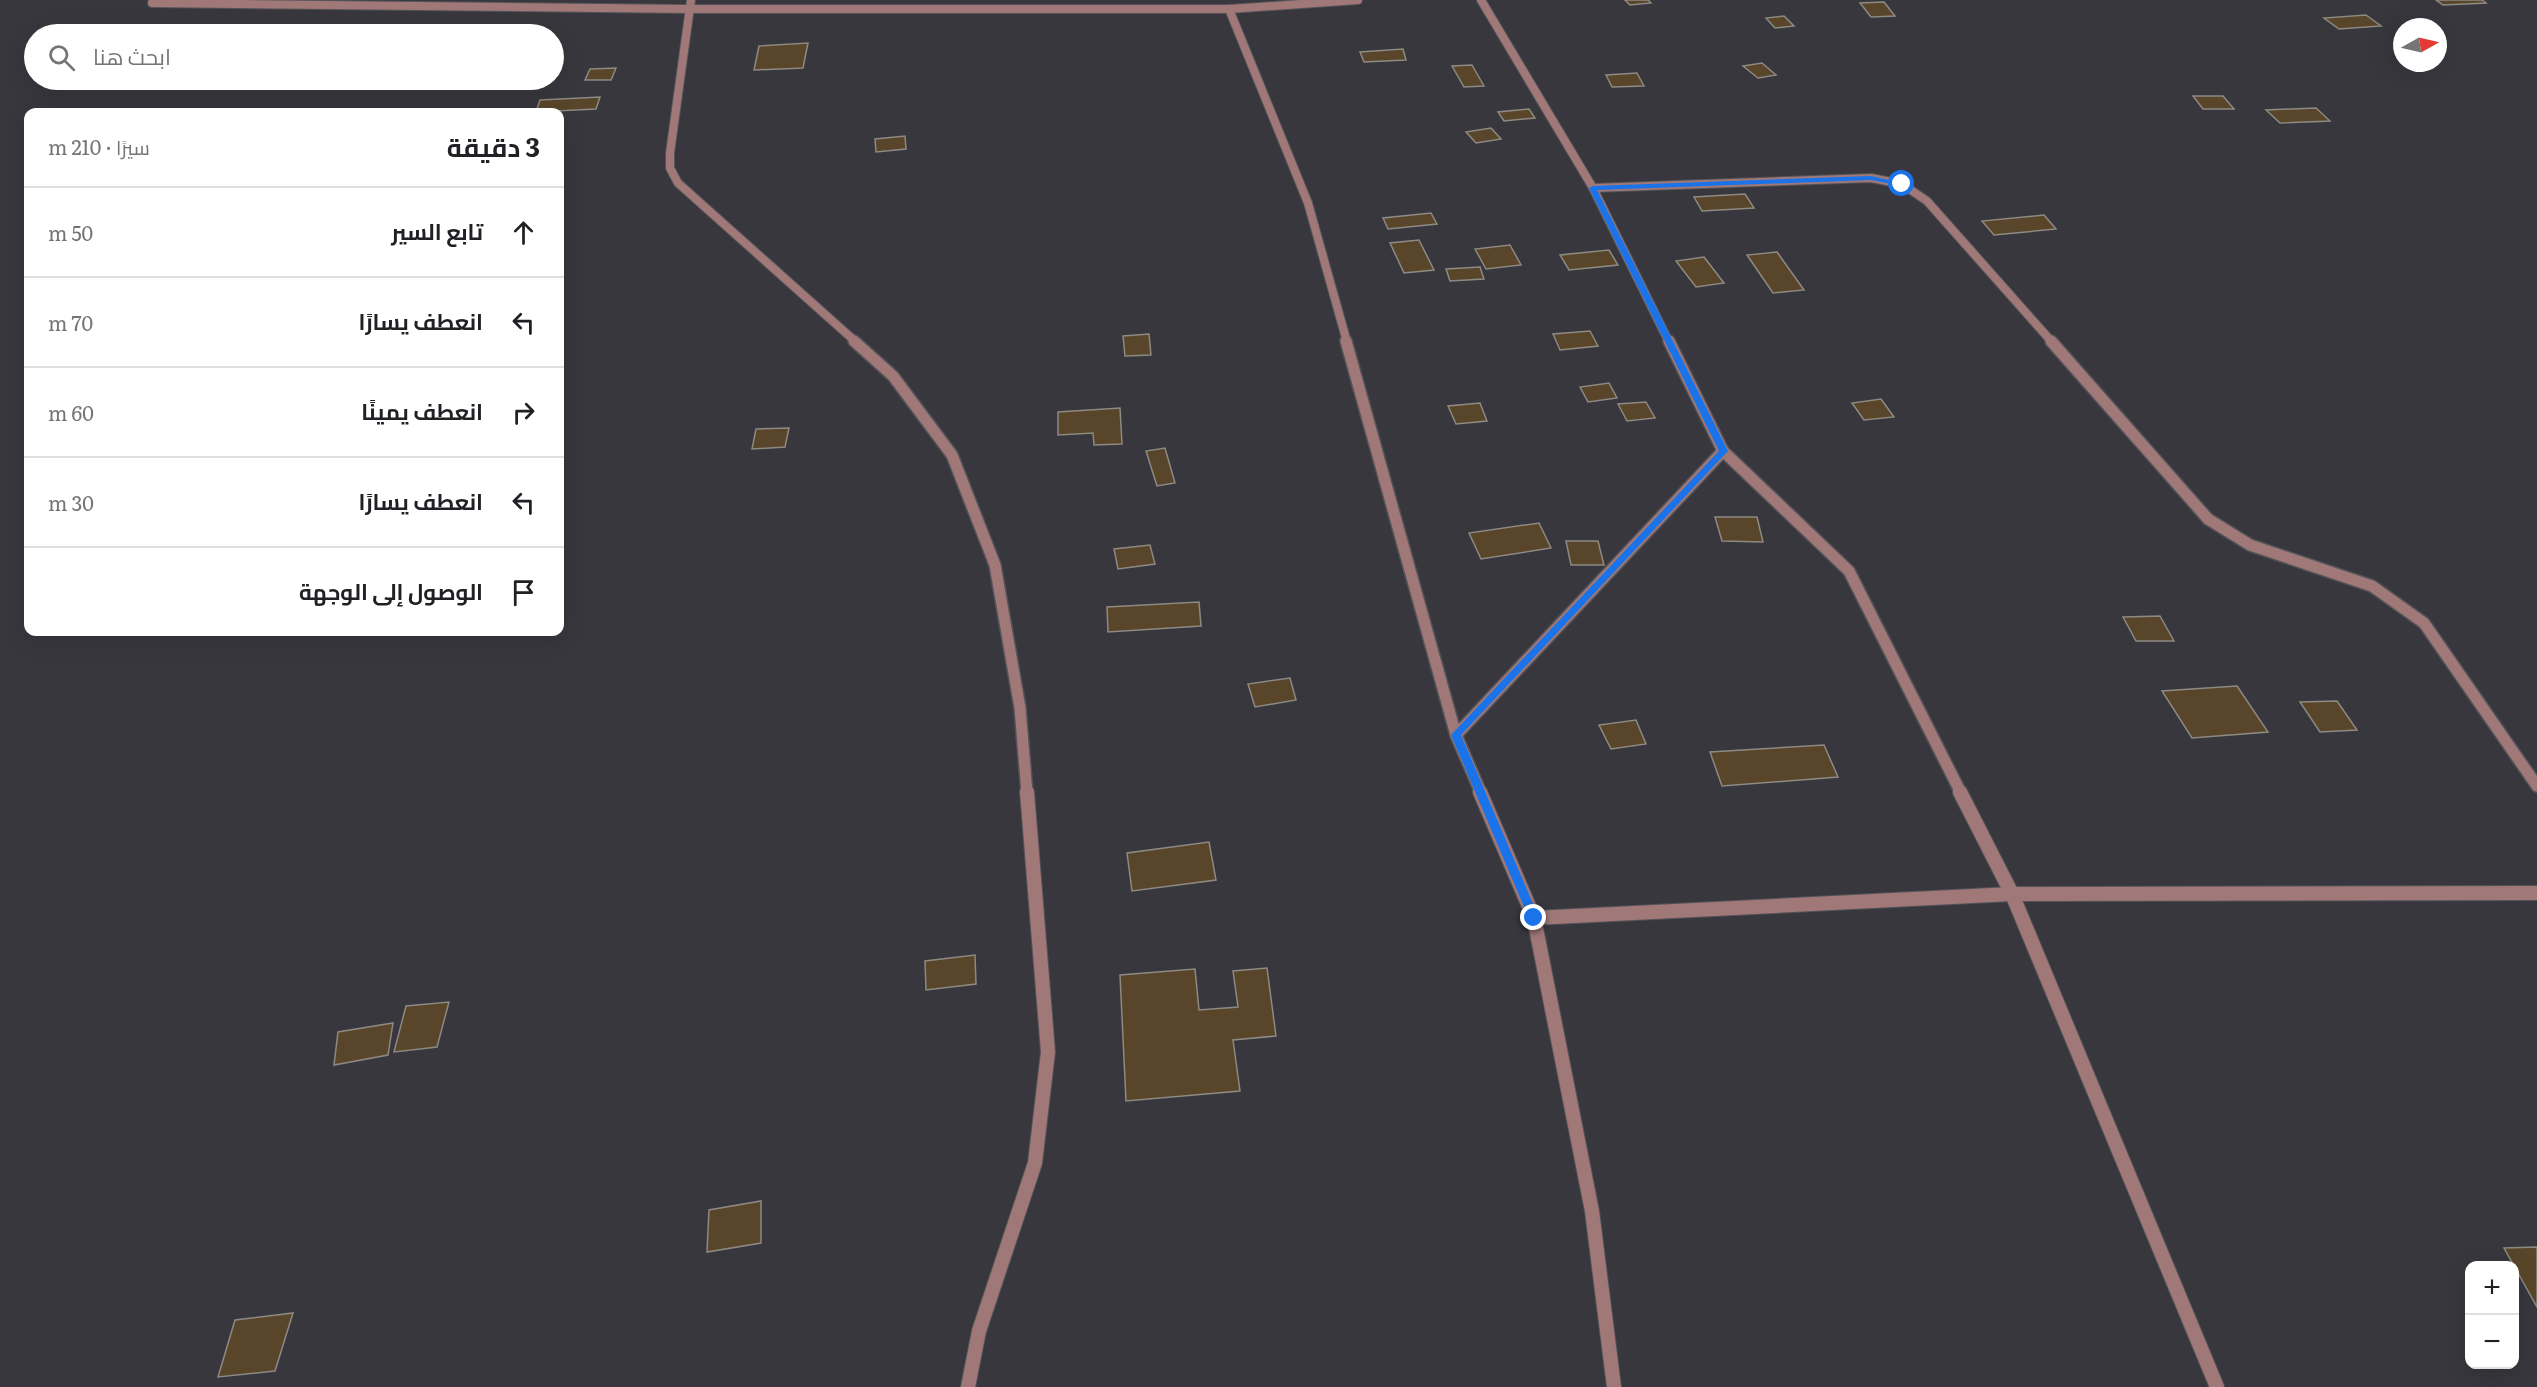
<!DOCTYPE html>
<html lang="ar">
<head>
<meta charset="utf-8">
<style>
  :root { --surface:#fff; --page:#f2f2f2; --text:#202124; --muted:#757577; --line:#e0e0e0 }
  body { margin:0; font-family:Literata,Cairo,serif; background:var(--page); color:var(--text); direction:rtl }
  .controls { position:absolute; right:18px; bottom:18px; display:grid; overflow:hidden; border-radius:12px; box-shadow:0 6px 24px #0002 }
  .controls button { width:54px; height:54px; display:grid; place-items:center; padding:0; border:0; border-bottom:2px solid var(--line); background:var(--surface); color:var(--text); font:30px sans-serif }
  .compass { position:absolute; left:2393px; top:18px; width:54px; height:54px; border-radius:50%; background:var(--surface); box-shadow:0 6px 24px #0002; rotate:82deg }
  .stop { position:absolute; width:18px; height:18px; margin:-14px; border:4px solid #1a73e8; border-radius:50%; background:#fff }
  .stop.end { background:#1a73e8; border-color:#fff; box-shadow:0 2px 6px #0008 }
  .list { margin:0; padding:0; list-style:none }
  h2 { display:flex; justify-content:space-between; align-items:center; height:78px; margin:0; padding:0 24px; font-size:26px }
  h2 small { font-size:20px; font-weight:400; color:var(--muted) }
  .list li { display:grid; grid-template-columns:39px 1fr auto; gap:18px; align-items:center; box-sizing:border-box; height:90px; padding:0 24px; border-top:2px solid var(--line) }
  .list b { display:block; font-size:22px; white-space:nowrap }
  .list em { font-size:20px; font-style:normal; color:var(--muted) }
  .icon { flex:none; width:33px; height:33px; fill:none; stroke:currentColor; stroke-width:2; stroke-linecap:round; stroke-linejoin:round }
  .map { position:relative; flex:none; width:2537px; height:1387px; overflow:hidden; direction:ltr }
  .search { position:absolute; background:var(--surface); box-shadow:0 6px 24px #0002; left:24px; top:24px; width:540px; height:66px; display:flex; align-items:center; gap:15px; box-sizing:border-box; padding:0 21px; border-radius:33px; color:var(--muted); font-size:22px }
  .panel { position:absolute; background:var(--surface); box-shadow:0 6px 24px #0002; left:24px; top:108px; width:540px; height:528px; border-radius:12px; direction:rtl }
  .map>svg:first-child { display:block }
  .building { fill:#59462a; stroke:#8d8983; stroke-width:1.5 }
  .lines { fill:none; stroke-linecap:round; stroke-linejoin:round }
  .street-far2-casing { stroke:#535359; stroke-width:10 }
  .street-far1-casing { stroke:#535359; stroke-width:14 }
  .street-casing { stroke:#535359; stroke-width:16 }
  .street-far2 { stroke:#9f7877; stroke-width:8 }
  .street-far1 { stroke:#9f7877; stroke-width:11 }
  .street { stroke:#9f7877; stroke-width:14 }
  .route { fill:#1a73e8 }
</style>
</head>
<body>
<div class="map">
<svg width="2537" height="1387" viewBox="0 0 2537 1387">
  <rect width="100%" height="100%" fill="#37373d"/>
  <!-- building -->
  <g class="building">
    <path d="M1625,0H1648L1651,3L1630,5Z"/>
    <path d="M2436,0H2482L2486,3L2443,5Z"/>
    <path d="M1884,2L1895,16L1871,17L1860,3Z"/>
    <path d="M2366,15L2381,26L2339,29L2324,18Z"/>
    <path d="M1784,16L1794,26L1775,28L1766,18Z"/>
    <path d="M808,43L803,68L754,70L759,46Z"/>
    <path d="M1403,49L1406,60L1364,62L1360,52Z"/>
    <path d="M1762,63L1776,75L1758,78L1743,66Z"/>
    <path d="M1472,65L1484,86L1464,87L1452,66Z"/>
    <path d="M616,68L611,80H585L590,69Z"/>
    <path d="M1637,73L1644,86L1612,87L1606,75Z"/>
    <path d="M2193,96H2223L2234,109H2203Z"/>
    <path d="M600,97L596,109L536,112L540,100Z"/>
    <path d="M2316,108L2330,121L2280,123L2266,110Z"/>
    <path d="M1529,109L1535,118L1504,121L1498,112Z"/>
    <path d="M1491,128L1501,139L1476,143L1466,132Z"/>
    <path d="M905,136L906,149L876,152L875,139Z"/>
    <path d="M1745,194L1754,208L1702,211L1694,197Z"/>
    <path d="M1431,213L1437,224L1388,229L1383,218Z"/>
    <path d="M2044,215L2056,229L1994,235L1982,221Z"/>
    <path d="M1419,240L1434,270L1404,273L1390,243Z"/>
    <path d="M1510,245L1521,265L1486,269L1475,249Z"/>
    <path d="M1609,250L1618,265L1569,270L1560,255Z"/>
    <path d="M1777,252L1804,290L1773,293L1747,255Z"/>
    <path d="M1704,257L1724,283L1696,287L1676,261Z"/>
    <path d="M1480,267L1484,279L1450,281L1446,269Z"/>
    <path d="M1590,331L1598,346L1560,350L1553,334Z"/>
    <path d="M1149,334L1151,355L1125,356L1123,336Z"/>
    <path d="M1609,383L1617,398L1588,402L1580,387Z"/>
    <path d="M1881,399L1894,417L1864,420L1852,403Z"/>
    <path d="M1646,402L1655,418L1627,421L1618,404Z"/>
    <path d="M1480,403L1487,421L1456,424L1448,406Z"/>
    <path d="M1120,408L1122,444L1094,445L1093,433L1058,435V412Z"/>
    <path d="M789,428L785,447L752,449L756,429Z"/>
    <path d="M1165,448L1175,483L1157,486L1146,451Z"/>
    <path d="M1715,517H1757L1763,542L1722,541Z"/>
    <path d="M1539,523L1551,548L1481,559L1469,533Z"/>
    <path d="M1566,541H1598L1604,565H1571Z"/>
    <path d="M1150,545L1155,564L1118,569L1114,549Z"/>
    <path d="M1199,602L1201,626L1108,632L1107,607Z"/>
    <path d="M2160,616L2174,641H2136L2123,617Z"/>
    <path d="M1290,678L1296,700L1255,707L1248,684Z"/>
    <path d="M2237,686L2268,732L2192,738L2162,691Z"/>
    <path d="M2337,701L2357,730L2320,732L2300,702Z"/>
    <path d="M1636,720L1646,744L1611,749L1599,725Z"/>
    <path d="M1824,745L1838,777L1722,786L1710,752Z"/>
    <path d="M1209,842L1216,880L1132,891L1127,853Z"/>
    <path d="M975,955L976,984L926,990L925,961Z"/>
    <path d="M1267,968L1276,1036L1233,1040L1240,1091L1126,1101L1120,975L1195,969L1199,1010L1238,1007L1233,971Z"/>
    <path d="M449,1002L437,1047L394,1052L406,1006Z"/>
    <path d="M393,1023L388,1055L334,1065L338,1032Z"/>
    <path d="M761,1201V1243L707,1252L709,1210Z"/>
    <path d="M2537,1247V1307L2504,1248Z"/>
    <path d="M293,1313L275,1371L218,1377L235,1320Z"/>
  </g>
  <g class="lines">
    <defs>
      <g id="street-far2">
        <path d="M691,0L670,153V168L678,183L856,342"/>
        <path d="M1481,0L1593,188L1669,342"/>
        <path d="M152,3L689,9H1229L1358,0"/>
        <path d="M1229,9L1308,203L1347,342"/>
        <path d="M1593,188L1871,178L1902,184L1927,201L2052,342"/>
      </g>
      <g id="street-far1">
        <path d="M854,341L893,376L952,455L995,565L1020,708L1027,793"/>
        <path d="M1346,341L1456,735L1481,793"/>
        <path d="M2051,341L2208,519L2250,545L2372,586L2424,623L2537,786"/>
        <path d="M1723,451L1849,571L1961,793"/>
        <path d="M1456,735L1723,451L1669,341"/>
      </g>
      <g id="street">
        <path d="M1480,792L1534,918L1592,1211L1614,1387"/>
        <path d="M1960,792L2012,894L2217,1387"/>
        <path d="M1534,918L2012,894L2537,893"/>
        <path d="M968,1387L979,1331L1035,1163L1048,1052L1027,792"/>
      </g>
    </defs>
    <!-- street-far2 casing -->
    <use href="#street-far2" class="street-far2-casing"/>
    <!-- street-far1 casing -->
    <use href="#street-far1" class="street-far1-casing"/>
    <!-- street casing -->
    <use href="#street" class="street-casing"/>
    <!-- street-far2 -->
    <use href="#street-far2" class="street-far2"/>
    <!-- street-far1 -->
    <use href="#street-far1" class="street-far1"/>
    <!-- street -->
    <use href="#street" class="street"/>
  </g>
  <!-- route -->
  <path class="route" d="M1871,176L1906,184L1902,186L1871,180L1597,190L1728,451L1461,735L1539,918L1538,921H1530L1451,735L1719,451L1589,188L1593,186Z"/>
</svg>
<div class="controls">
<button>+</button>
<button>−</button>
</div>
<svg class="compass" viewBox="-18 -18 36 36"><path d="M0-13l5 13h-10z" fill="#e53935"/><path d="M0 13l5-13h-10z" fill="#757577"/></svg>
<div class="stop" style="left:1902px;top:184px"></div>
<div class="stop end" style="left:1534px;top:918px"></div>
<div class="search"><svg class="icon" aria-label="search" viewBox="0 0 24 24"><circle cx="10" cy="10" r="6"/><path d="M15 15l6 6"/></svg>ابحث هنا</div>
<section class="panel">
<h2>3 دقيقة<small>سيرًا · 210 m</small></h2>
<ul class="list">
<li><svg class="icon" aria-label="ahead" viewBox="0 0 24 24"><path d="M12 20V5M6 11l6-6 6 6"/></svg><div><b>تابع السير</b></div><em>50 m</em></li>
<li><svg class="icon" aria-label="left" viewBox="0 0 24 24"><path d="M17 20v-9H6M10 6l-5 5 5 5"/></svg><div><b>انعطف يسارًا</b></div><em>70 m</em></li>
<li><svg class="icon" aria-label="right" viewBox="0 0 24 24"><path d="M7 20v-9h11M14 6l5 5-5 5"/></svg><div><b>انعطف يمينًا</b></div><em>60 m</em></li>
<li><svg class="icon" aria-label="left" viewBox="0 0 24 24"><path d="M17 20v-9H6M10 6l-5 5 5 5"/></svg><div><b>انعطف يسارًا</b></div><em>30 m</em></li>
<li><svg class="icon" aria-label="arrive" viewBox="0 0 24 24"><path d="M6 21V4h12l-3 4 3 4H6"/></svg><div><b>الوصول إلى الوجهة</b></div></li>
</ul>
</section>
</div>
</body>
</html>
